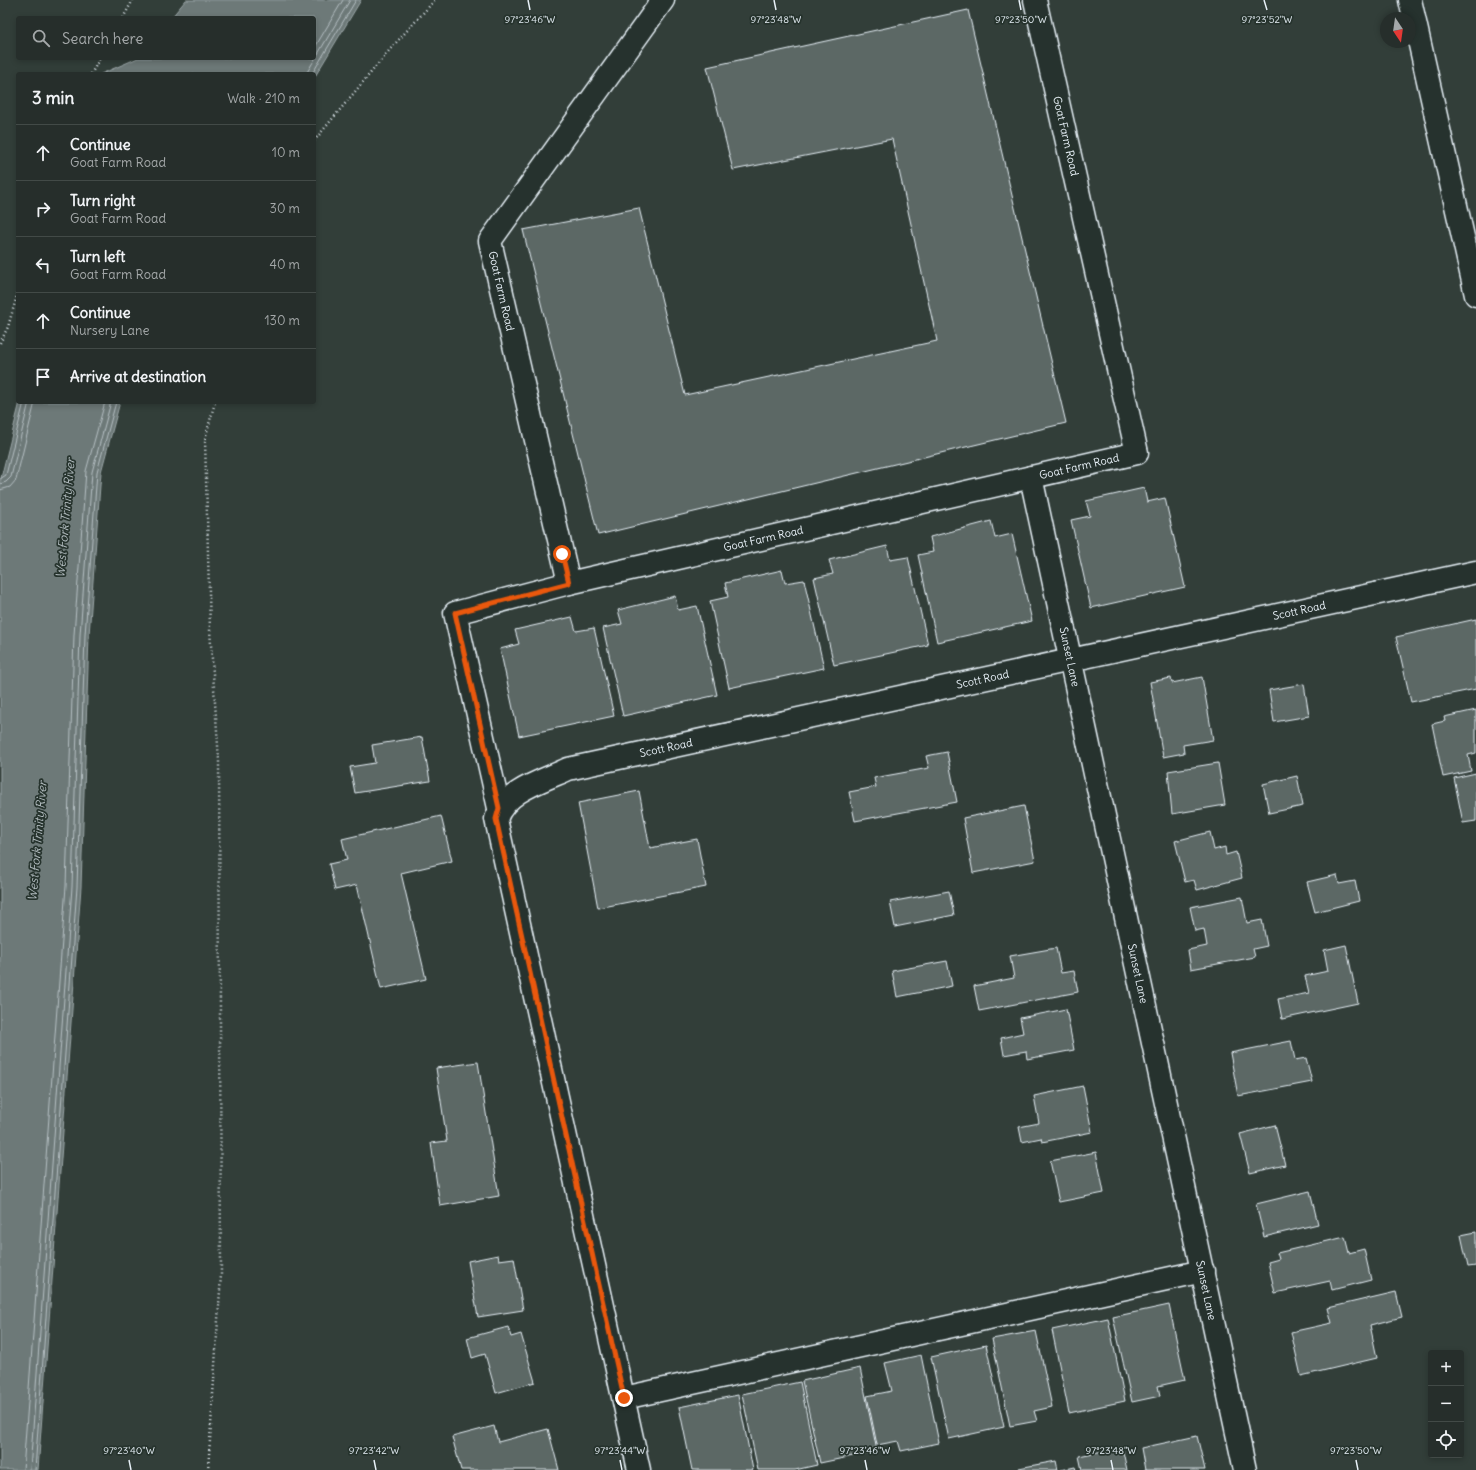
<!DOCTYPE html>
<html lang="en">
<head>
<meta charset="utf-8">
<style>
  :root { --surface:#262e2b; --page:#323a37; --text:#f1f3f6; --muted:#a4a8a9; --line:#424a47 }
  body { margin:0; font-family:Delius,sans-serif; background:var(--page); color:var(--text) }
  .controls { position:absolute; right:12px; bottom:12px; display:grid; overflow:hidden; border-radius:4px; box-shadow:0 2px 6px #0003 }
  .controls button { width:36px; height:36px; display:grid; place-items:center; padding:0; border:0; border-bottom:1px solid var(--line); background:var(--surface); color:var(--text); font:20px sans-serif }
  .compass { position:absolute; left:1380px; top:12px; width:36px; height:36px; border-radius:50%; background:var(--surface); box-shadow:0 2px 6px #0003; rotate:167deg }
  .stop { position:absolute; width:12px; height:12px; margin:-9px; border:3px solid #ea580c; border-radius:50%; background:#fff }
  .stop.end { background:#ea580c; border-color:#fff; box-shadow:0 1px 4px #0008 }
  .list { margin:0; padding:0; list-style:none }
  h2 { display:flex; justify-content:space-between; align-items:center; height:52px; margin:0; padding:0 16px; font-size:17px }
  h2 small { font-size:13px; font-weight:400; color:var(--muted) }
  .list li { display:grid; grid-template-columns:26px 1fr auto; gap:12px; align-items:center; box-sizing:border-box; height:56px; padding:0 16px; border-top:1px solid var(--line) }
  .list b { display:block; font-size:15px; white-space:nowrap }
  .list p { margin:0; font-size:13px; white-space:nowrap; color:var(--muted) }
  .list em { font-size:13px; font-style:normal; color:var(--muted) }
  .icon { flex:none; width:22px; height:22px; fill:none; stroke:currentColor; stroke-width:2; stroke-linecap:round; stroke-linejoin:round }
  .map { position:relative; flex:none; width:1476px; height:1470px; overflow:hidden }
  .search { position:absolute; background:var(--surface); box-shadow:0 2px 6px #0003; left:16px; top:16px; width:300px; height:44px; display:flex; align-items:center; gap:10px; box-sizing:border-box; padding:0 14px; border-radius:4px; color:var(--muted); font-size:15px }
  .panel { position:absolute; background:var(--surface); box-shadow:0 2px 6px #0003; left:16px; top:72px; width:300px; height:332px; border-radius:4px }
  .map>svg:first-child { display:block }
  .water { fill:#6d7978; stroke:#9ea9ab }
  .lines { fill:none; stroke-linecap:round; stroke-linejoin:round }
  .shore { stroke:#b7c1c5; stroke-width:1 }
  .building { fill:#5c6865; stroke:#e8f1f8 }
  .minor-casing { stroke:#e8f1f8; stroke-width:25 }
  .path { stroke:#e8f1f8; stroke-width:2.5; stroke-dasharray:1 3; stroke-linecap:butt }
  .minor { stroke:#26332d; stroke-width:22 }
  .route { stroke:#ea580c; stroke-width:5 }
  .ticks { fill:none; stroke:#e8f1f8; stroke-width:1.5 }
  .labels { text-anchor:middle; dominant-baseline:central; stroke-width:3.5; stroke-linejoin:round; paint-order:stroke }
  .street-label { font-size:11px; fill:#e8f1f8; stroke:#26332d }
  .water-label { font-size:12px; font-style:italic; fill:#b1bbbe; stroke:#26332d }
  .ticks-label { font-size:10px; text-anchor:middle; fill:#e8f1f8; stroke:#26332d; stroke-width:3.5; stroke-linejoin:round; paint-order:stroke }
</style>
</head>
<body>
<div class="map">
<svg width="1476" height="1470" viewBox="0 0 1476 1470">
  <rect width="100%" height="100%" fill="#323e39"/>
  <filter id="ink" filterUnits="userSpaceOnUse"><feTurbulence type="fractalNoise" baseFrequency=".025" numOctaves="2"/><feDisplacementMap in="SourceGraphic" scale="8" xChannelSelector="R" yChannelSelector="G"/><feConvolveMatrix kernelMatrix="1 2 1 2 8 2 1 2 1" color-interpolation-filters="sRGB"/></filter>
  <g filter="url(#ink)">
    <!-- water -->
    <g class="water">
      <path d="M186,0H361L314,78V74H101L138,58H314V18H171Z"/>
      <path d="M20,402H120L101,472L89,635L81,887L38,1470H0V482Z"/>
    </g>
    <g class="lines">
      <!-- shore -->
      <g class="shore">
        <path d="M314,49L343,0"/>
        <path d="M306,74L350,0"/>
        <path d="M312,74L356,0"/>
        <path d="M0,479L6,475L24,402"/>
        <path d="M0,484L6,482L11,477L29,402"/>
        <path d="M0,490L10,487L16,480L35,402"/>
        <path d="M23,1470L66,886L74,635L86,471L105,402"/>
        <path d="M30,1470L72,887L80,635L92,472L111,402"/>
        <path d="M35,1470L77,887L85,635L97,472L116,402"/>
      </g>
    </g>
    <!-- building -->
    <g class="building">
      <path d="M968,10L1066,423L598,535L523,230L639,208L685,395L937,341L892,139L733,170L707,67Z"/>
      <path d="M1144,488L1147,502L1165,498L1185,587L1091,608L1071,520L1090,516L1086,501Z"/>
      <path d="M991,521L995,538L1012,534L1032,621L937,642L918,555L933,552L930,537Z"/>
      <path d="M887,546L890,560L908,557L928,645L834,665L814,578L833,574L829,560Z"/>
      <path d="M782,570L785,583L804,580L824,668L729,688L710,601L728,597L725,583Z"/>
      <path d="M675,596L678,610L697,606L717,695L623,716L603,628L622,624L618,610Z"/>
      <path d="M572,617L576,631L594,628L614,716L519,736L500,649L519,644L515,630Z"/>
      <path d="M1476,619V689L1411,702L1396,637Z"/>
      <path d="M1202,677L1213,740L1183,745L1184,753L1163,757L1150,682L1171,678L1172,683Z"/>
      <path d="M1304,684L1309,716L1274,722L1269,690Z"/>
      <path d="M1476,710V753L1468,755L1471,771L1443,777L1432,724L1445,721L1444,717Z"/>
      <path d="M422,737L430,781L355,793L350,767L375,763L372,745Z"/>
      <path d="M947,752L957,802L855,821L849,792L876,787L874,778L929,768L926,756Z"/>
      <path d="M1218,763L1225,805L1172,814L1168,771Z"/>
      <path d="M1476,773V821L1463,823L1454,778Z"/>
      <path d="M1297,776L1303,806L1269,813L1263,784Z"/>
      <path d="M639,791L650,848L697,839L706,887L598,908L578,803Z"/>
      <path d="M1024,806L1035,861L973,873L963,818Z"/>
      <path d="M441,816L452,861L401,873L426,979L381,989L357,885L335,890L329,864L347,860L342,839Z"/>
      <path d="M1210,832L1214,850L1225,847L1226,855L1236,852L1242,878L1197,890L1194,880L1185,882L1175,841Z"/>
      <path d="M1337,875L1339,884L1355,881L1359,901L1315,912L1307,882Z"/>
      <path d="M949,891L954,915L895,927L890,902Z"/>
      <path d="M1242,897L1247,923L1262,920L1267,946L1253,949L1255,957L1191,969L1188,950L1207,946L1204,929L1195,931L1190,907Z"/>
      <path d="M1346,945L1358,1003L1282,1019L1278,999L1309,993L1305,976L1328,971L1324,950Z"/>
      <path d="M1056,948L1061,973L1074,971L1078,992L979,1011L974,986L1014,978L1010,956Z"/>
      <path d="M947,961L952,986L897,997L892,971Z"/>
      <path d="M1066,1009L1074,1050L1027,1059L1026,1051L1004,1055L1001,1038L1023,1033L1020,1018Z"/>
      <path d="M1291,1041L1295,1060L1306,1058L1312,1082L1238,1096L1230,1053Z"/>
      <path d="M478,1062L499,1196L440,1206L431,1143L447,1141L436,1068Z"/>
      <path d="M1083,1086L1092,1132L1042,1142L1041,1138L1022,1142L1019,1127L1039,1123L1034,1096Z"/>
      <path d="M1275,1125L1285,1165L1250,1173L1240,1134Z"/>
      <path d="M1096,1152L1104,1193L1059,1202L1050,1161Z"/>
      <path d="M1310,1191L1318,1224L1264,1237L1256,1204Z"/>
      <path d="M1476,1232V1266L1468,1267L1461,1235Z"/>
      <path d="M1345,1237L1349,1253L1364,1249L1371,1280L1332,1290L1330,1281L1275,1293L1268,1262L1279,1259L1277,1253Z"/>
      <path d="M498,1255L499,1260L514,1258L523,1310L478,1317L468,1261Z"/>
      <path d="M1396,1292L1402,1317L1370,1325L1377,1358L1301,1376L1291,1332L1332,1323L1328,1308Z"/>
      <path d="M1169,1305L1185,1380L1158,1386L1160,1396L1132,1402L1113,1317Z"/>
      <path d="M1108,1318L1125,1401L1069,1413L1052,1330Z"/>
      <path d="M508,1327L511,1337L521,1334L535,1382L496,1393L485,1354L472,1358L467,1338Z"/>
      <path d="M1036,1331L1052,1407L1034,1411L1037,1421L1010,1426L992,1339Z"/>
      <path d="M986,1345L1004,1427L949,1439L931,1357Z"/>
      <path d="M921,1355L939,1443L901,1451L898,1441L877,1445L867,1396L892,1391L885,1363Z"/>
      <path d="M860,1368L877,1451L820,1463L802,1381Z"/>
      <path d="M800,1382L817,1465L795,1470H758L742,1394Z"/>
      <path d="M738,1395L753,1470H692L679,1407Z"/>
      <path d="M494,1426L498,1442L548,1429L559,1470H461L452,1437Z"/>
      <path d="M1197,1436L1205,1470H1145L1141,1448Z"/>
      <path d="M1122,1447L1127,1470H1082L1079,1456Z"/>
      <path d="M1056,1461L1058,1470H1020L1019,1468Z"/>
      <path d="M1075,1467L1076,1470H1061Z"/>
    </g>
    <g class="lines">
      <defs>
        <g id="minor">
          <path id="s1" d="M663,0L490,241L569,583L1137,453L1035,0"/>
          <path d="M1410,0L1476,295"/>
          <path id="s2" d="M1031,477L1245,1470"/>
          <path d="M499,808L455,613L569,583"/>
          <path d="M624,1398L1203,1271"/>
          <path id="s3" d="M639,1470L496,819C506,790 543,781 568,769L1476,572"/>
        </g>
      </defs>
      <!-- minor casing -->
      <use href="#minor" class="minor-casing"/>
      <!-- path -->
      <g class="path">
        <path d="M123,18L133,0"/>
        <path d="M91,74L100,58"/>
        <path d="M314,141L393,46L435,0"/>
        <path d="M0,343L8,327L18,292"/>
        <path d="M208,1470L221,1275L219,760L210,630L205,439L215,402"/>
      </g>
      <!-- minor -->
      <use href="#minor" class="minor"/>
    </g>
  </g>
  <g class="lines" filter="url(#ink)">
    <!-- route -->
    <path class="route" d="M562,554L569,583L455,613L499,808L496,819L624,1398"/>
  </g>
  <!-- ticks -->
  <path class="ticks" d="M528,0L530,10M774,0L776,10M1019,0L1021,10M1264,0L1267,10M129,1460L131,1470M374,1460L376,1470M620,1460L622,1470M865,1460L867,1470M1111,1460L1113,1470M1356,1460L1358,1470"/>
  <g class="labels">
    <!-- street labels -->
    <g class="street-label">
      <text transform="translate(1066 136) rotate(77)">Goat Farm Road</text>
      <text stroke="none"><textPath href="#s1" startOffset="348">Goat Farm Road</textPath></text>
      <text stroke="none"><textPath href="#s1" startOffset="1171">Goat Farm Road</textPath></text>
      <text stroke="none"><textPath href="#s1" startOffset="847">Goat Farm Road</textPath></text>
      <text stroke="none"><textPath href="#s3" startOffset="1505">Scott Road</textPath></text>
      <text stroke="none"><textPath href="#s2" startOffset="184">Sunset Lane</textPath></text>
      <text stroke="none"><textPath href="#s3" startOffset="1181">Scott Road</textPath></text>
      <text stroke="none"><textPath href="#s3" startOffset="857">Scott Road</textPath></text>
      <text stroke="none"><textPath href="#s2" startOffset="508">Sunset Lane</textPath></text>
      <text stroke="none"><textPath href="#s2" startOffset="832">Sunset Lane</textPath></text>
    </g>
    <!-- water labels -->
    <g class="water-label">
      <text transform="translate(65 518) rotate(-85)">West Fork Trinity River</text>
      <text transform="translate(37 841) rotate(-85)">West Fork Trinity River</text>
    </g>
  </g>
  <g class="ticks-label">
    <text x="530" y="23">97°23'46"W</text>
    <text x="776" y="23">97°23'48"W</text>
    <text x="1021" y="23">97°23'50"W</text>
    <text x="1267" y="23">97°23'52"W</text>
    <text x="129" y="1454">97°23'40"W</text>
    <text x="374" y="1454">97°23'42"W</text>
    <text x="620" y="1454">97°23'44"W</text>
    <text x="865" y="1454">97°23'46"W</text>
    <text x="1111" y="1454">97°23'48"W</text>
    <text x="1356" y="1454">97°23'50"W</text>
  </g>
</svg>
<div class="controls">
<button>+</button>
<button>−</button>
<button><svg class="icon" aria-label="locate" viewBox="0 0 24 24"><circle cx="12" cy="12" r="6"/><path d="M12 2v4M12 18v4M2 12h4M18 12h4"/></svg></button>
</div>
<svg class="compass" viewBox="-18 -18 36 36"><path d="M0-13l5 13h-10z" fill="#e53935"/><path d="M0 13l5-13h-10z" fill="#a4a8a9"/></svg>
<div class="stop" style="left:562px;top:554px"></div>
<div class="stop end" style="left:624px;top:1398px"></div>
<div class="search"><svg class="icon" aria-label="search" viewBox="0 0 24 24"><circle cx="10" cy="10" r="6"/><path d="M15 15l6 6"/></svg>Search here</div>
<section class="panel">
<h2>3 min<small>Walk · 210 m</small></h2>
<ul class="list">
<li><svg class="icon" aria-label="ahead" viewBox="0 0 24 24"><path d="M12 20V5M6 11l6-6 6 6"/></svg><div><b>Continue</b><p>Goat Farm Road</p></div><em>10 m</em></li>
<li><svg class="icon" aria-label="right" viewBox="0 0 24 24"><path d="M7 20v-9h11M14 6l5 5-5 5"/></svg><div><b>Turn right</b><p>Goat Farm Road</p></div><em>30 m</em></li>
<li><svg class="icon" aria-label="left" viewBox="0 0 24 24"><path d="M17 20v-9H6M10 6l-5 5 5 5"/></svg><div><b>Turn left</b><p>Goat Farm Road</p></div><em>40 m</em></li>
<li><svg class="icon" aria-label="ahead" viewBox="0 0 24 24"><path d="M12 20V5M6 11l6-6 6 6"/></svg><div><b>Continue</b><p>Nursery Lane</p></div><em>130 m</em></li>
<li><svg class="icon" aria-label="arrive" viewBox="0 0 24 24"><path d="M6 21V4h12l-3 4 3 4H6"/></svg><div><b>Arrive at destination</b></div></li>
</ul>
</section>
</div>
</body>
</html>
